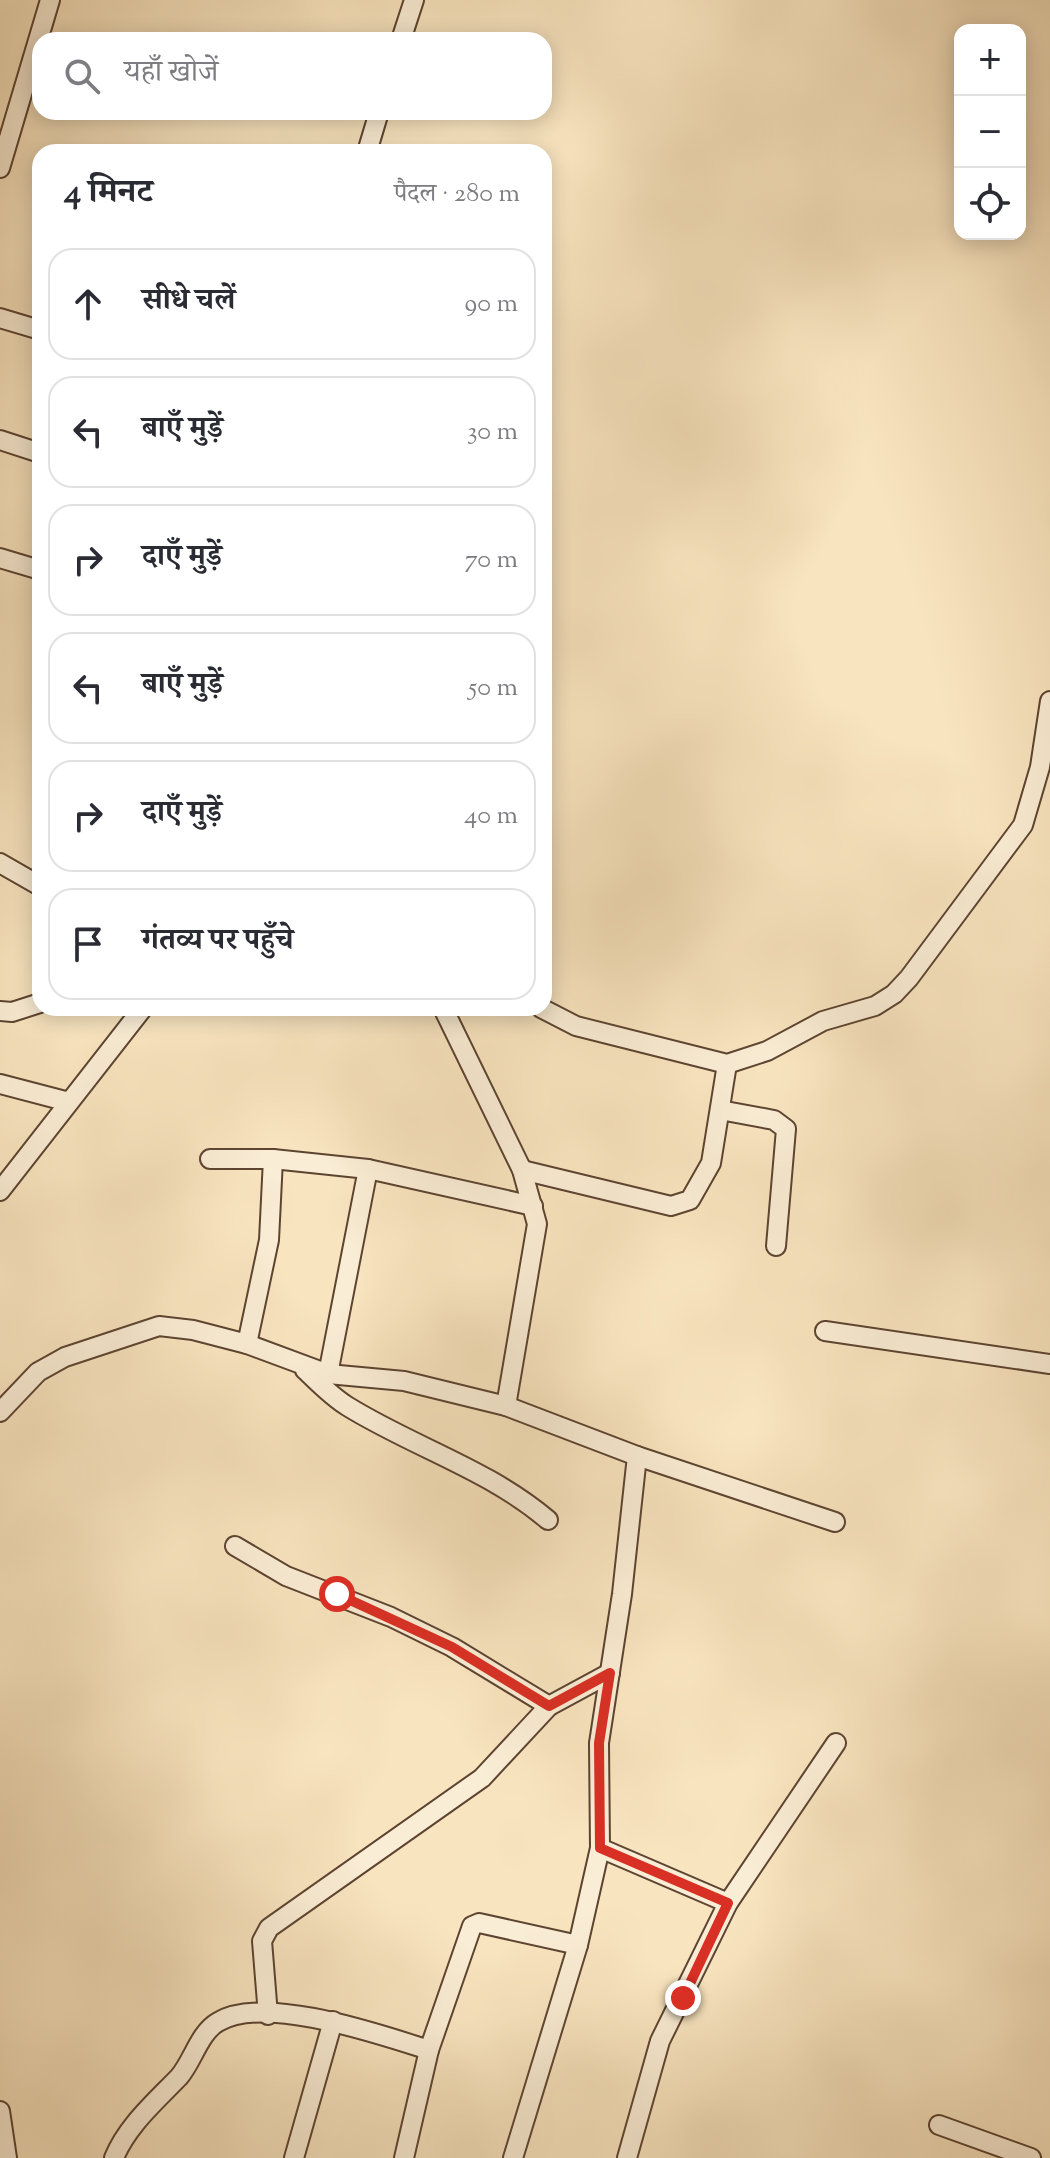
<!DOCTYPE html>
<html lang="hi">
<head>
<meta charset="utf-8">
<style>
  :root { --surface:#fff; --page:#f2f2f3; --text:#2b2b33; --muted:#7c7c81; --line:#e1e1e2 }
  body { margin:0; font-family:"Sorts Mill Goudy","Noto Serif Devanagari",serif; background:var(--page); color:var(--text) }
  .controls { position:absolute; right:24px; top:24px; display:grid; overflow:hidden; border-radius:16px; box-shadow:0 4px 20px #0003 }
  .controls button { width:72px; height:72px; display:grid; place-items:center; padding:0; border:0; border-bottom:2px solid var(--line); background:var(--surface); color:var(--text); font:40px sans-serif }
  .stop { position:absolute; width:24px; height:24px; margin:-18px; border:6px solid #d93025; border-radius:50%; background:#fff }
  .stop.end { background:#d93025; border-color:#fff; box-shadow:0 2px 8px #0008 }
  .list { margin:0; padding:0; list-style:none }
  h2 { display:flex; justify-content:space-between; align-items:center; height:104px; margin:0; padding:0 32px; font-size:34px }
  h2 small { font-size:26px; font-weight:400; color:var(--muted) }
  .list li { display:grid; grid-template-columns:52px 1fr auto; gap:24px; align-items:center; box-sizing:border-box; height:112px; margin:0 16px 16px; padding:0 16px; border:2px solid var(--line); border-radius:24px }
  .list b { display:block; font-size:30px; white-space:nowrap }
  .list em { font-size:26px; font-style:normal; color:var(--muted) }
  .icon { flex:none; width:44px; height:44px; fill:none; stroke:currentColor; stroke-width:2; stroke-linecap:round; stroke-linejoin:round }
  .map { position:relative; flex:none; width:1050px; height:2158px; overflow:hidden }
  .search { position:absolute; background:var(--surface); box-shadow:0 4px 20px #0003; left:32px; top:32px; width:520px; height:88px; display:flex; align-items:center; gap:20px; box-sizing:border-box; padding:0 28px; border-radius:24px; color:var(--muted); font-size:30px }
  .panel { position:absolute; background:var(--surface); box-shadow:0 4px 20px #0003; left:32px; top:144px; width:520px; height:872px; border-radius:24px }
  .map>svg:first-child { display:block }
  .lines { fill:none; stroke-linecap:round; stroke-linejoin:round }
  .minor-casing { stroke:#5d4431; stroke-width:22 }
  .minor { stroke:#faedd5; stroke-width:18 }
  .route { stroke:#d93025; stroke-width:10 }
</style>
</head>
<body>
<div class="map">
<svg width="1050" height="2158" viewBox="0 0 1050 2158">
  <rect width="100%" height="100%" fill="#f8e4bf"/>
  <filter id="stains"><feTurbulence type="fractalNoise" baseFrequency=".0025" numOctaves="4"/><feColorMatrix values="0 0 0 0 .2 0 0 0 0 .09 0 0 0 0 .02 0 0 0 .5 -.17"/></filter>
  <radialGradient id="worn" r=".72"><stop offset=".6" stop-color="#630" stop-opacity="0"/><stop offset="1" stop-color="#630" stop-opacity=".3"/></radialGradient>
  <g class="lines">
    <defs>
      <g id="minor">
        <path d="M401,40L414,0"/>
        <path d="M367,152L379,112"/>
        <path d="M0,168L50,0"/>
        <path d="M0,318L40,330"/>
        <path d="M0,440L40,453"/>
        <path d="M0,558L40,570"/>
        <path d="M0,863L40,886"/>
        <path d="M443,1008L522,1170L537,1224L506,1406L637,1456L622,1594L599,1743L600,1848L578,1945L513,2158"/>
        <path d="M541,1008L576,1026L727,1064L767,1051L823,1021L875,1006L894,994L909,978L1023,825L1040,767L1050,701"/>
        <path d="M0,1011L12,1012L40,1003"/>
        <path d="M0,1084L69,1102"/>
        <path d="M720,1110L774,1120L786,1129L776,1246"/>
        <path d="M210,1159H273L368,1169L533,1206"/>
        <path d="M522,1170L671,1206L690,1200L711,1163L727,1064"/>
        <path d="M0,1191L143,1008"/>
        <path d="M825,1331L1050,1364"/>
        <path d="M247,1344L269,1240L273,1159"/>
        <path d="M305,1370C319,1383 331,1396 347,1406C413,1447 488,1469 548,1520"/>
        <path d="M328,1374L368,1169"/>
        <path d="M0,1412L38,1372L65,1357L159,1326L193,1330L247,1344L328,1374L404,1381L506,1406"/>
        <path d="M637,1456L835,1522"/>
        <path d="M235,1546L286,1576L391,1617L452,1647L549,1706"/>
        <path d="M600,1848L728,1903"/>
        <path d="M268,2015L262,1941L269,1928L482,1778L549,1706L610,1673"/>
        <path d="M0,2111L7,2158"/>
        <path d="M939,2125L1031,2158"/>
        <path d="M114,2158C127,2126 155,2102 179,2077C193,2061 199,2033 218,2022C264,1994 381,2035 429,2050"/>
        <path d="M294,2158L333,2021"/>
        <path d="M404,2158L429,2050L472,1926L479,1923L578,1945"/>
        <path d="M627,2158L660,2041L728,1903L836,1743"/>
      </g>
    </defs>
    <!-- minor casing -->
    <use href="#minor" class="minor-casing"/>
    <!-- minor -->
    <use href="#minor" class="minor"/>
  </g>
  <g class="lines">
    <!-- route -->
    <path class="route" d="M337,1594L452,1647L549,1706L610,1673L599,1743L600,1848L728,1903L683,1998"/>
  </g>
  <rect width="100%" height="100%" filter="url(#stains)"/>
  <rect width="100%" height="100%" fill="url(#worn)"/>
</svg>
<div class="controls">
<button>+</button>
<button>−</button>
<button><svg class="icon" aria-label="locate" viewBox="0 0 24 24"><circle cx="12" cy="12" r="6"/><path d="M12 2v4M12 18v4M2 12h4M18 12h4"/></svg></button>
</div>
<div class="stop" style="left:337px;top:1594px"></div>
<div class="stop end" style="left:683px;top:1998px"></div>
<div class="search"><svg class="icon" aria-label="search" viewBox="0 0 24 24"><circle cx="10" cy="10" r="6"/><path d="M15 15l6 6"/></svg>यहाँ खोजें</div>
<section class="panel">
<h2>4 मिनट<small>पैदल · 280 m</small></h2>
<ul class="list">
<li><svg class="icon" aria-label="ahead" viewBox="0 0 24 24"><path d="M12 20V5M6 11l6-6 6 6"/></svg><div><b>सीधे चलें</b></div><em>90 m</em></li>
<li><svg class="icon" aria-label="left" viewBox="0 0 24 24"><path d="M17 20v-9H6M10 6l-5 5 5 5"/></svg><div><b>बाएँ मुड़ें</b></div><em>30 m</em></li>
<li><svg class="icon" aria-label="right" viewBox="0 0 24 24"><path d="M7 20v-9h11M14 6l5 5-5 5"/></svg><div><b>दाएँ मुड़ें</b></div><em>70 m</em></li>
<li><svg class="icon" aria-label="left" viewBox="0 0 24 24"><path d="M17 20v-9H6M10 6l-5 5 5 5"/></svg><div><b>बाएँ मुड़ें</b></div><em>50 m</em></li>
<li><svg class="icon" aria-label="right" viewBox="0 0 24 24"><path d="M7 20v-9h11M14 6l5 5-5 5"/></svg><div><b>दाएँ मुड़ें</b></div><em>40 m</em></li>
<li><svg class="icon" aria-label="arrive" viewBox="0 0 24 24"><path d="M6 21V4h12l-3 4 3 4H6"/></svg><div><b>गंतव्य पर पहुँचे</b></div></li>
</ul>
</section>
</div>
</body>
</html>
